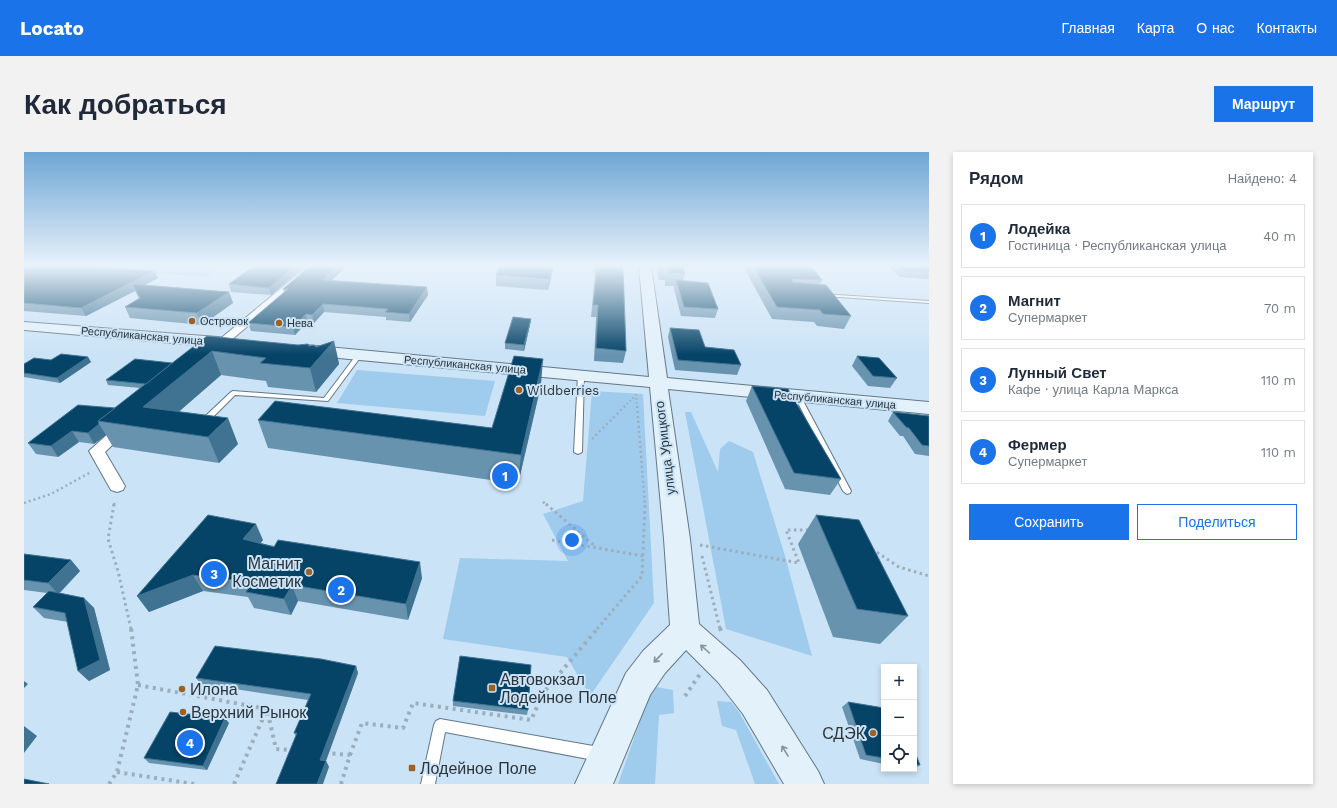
<!DOCTYPE html>
<html lang="ru">
<head>
<meta charset="utf-8">
<style>
  :root { --surface:#fff; --page:#f2f2f3; --text:#1f2937; --muted:#747a83; --line:#e0e1e3; --accent:#1a73e8 }
  body { margin:0; font-family:"Work Sans",sans-serif; background:var(--page); color:var(--text) }
  .controls { position:absolute; right:12px; bottom:12px; display:grid; overflow:hidden; border-radius:0px; box-shadow:0 2px 6px #0003 }
  .controls button { width:36px; height:36px; display:grid; place-items:center; padding:0; border:0; border-bottom:1px solid var(--line); background:var(--surface); color:var(--text); font:20px sans-serif }
  .you { position:absolute; left:548px; top:388px; width:14px; height:14px; margin:-10px; border:3px solid #fff; border-radius:50%; background:#1a73e8; box-shadow:0 0 0 6px #1a73e833 }
  .badge { display:grid; place-items:center; width:26px; height:26px; border-radius:50%; background:var(--accent); color:#fff; font-size:13px; font-weight:700 }
  .pin { position:absolute; translate:-50% -50%; border:2px solid #fff; box-shadow:0 1px 4px #0006 }
  .list { margin:0; padding:0; list-style:none }
  h2 { display:flex; justify-content:space-between; align-items:center; height:52px; margin:0; padding:0 16px; font-size:17px }
  h2 small { font-size:13px; font-weight:400; color:var(--muted) }
  .list li { display:grid; grid-template-columns:26px 1fr auto; gap:12px; align-items:center; box-sizing:border-box; height:64px; margin:0 8px 8px; padding:0 8px; border:1px solid var(--line); border-radius:0px }
  .list b { display:block; font-size:15px; white-space:nowrap }
  .list p { margin:0; font-size:13px; white-space:nowrap; color:var(--muted) }
  .list em { font-size:13px; font-style:normal; color:var(--muted) }
  .actions { display:flex; gap:8px; padding:12px 16px }
  .actions a { flex:1; padding:9px 0; border:1px solid var(--accent); border-radius:0px; text-align:center; font-size:14px; color:var(--accent) }
  .actions .main { background:var(--accent); color:#fff }
  .icon { flex:none; width:22px; height:22px; fill:none; stroke:currentColor; stroke-width:2; stroke-linecap:round; stroke-linejoin:round }
  .map { position:relative; flex:none; width:905px; height:632px; overflow:hidden; border-radius:0px }
  header { display:flex; align-items:center; gap:24px; box-sizing:border-box; height:56px; padding:0 20px; background:var(--accent); color:#fff }
  header strong { font-size:19px }
  nav { display:flex; gap:22px; margin-inline-start:auto; font-size:14px }
  .intro { display:flex; align-items:center; justify-content:space-between; box-sizing:border-box; height:96px; padding:0 24px }
  h1 { margin:0; font-size:28px }
  .button { padding:10px 18px; border-radius:0px; background:var(--accent); color:#fff; font-size:14px; font-weight:700 }
  main { display:flex; gap:24px; padding:0 24px }
  aside { flex:1; background:var(--surface); border-radius:0px; box-shadow:0 2px 6px #0003 }
  .map>svg:first-child { display:block }
  .green { fill:#9fcbed }
  .lines { fill:none; stroke-linecap:round; stroke-linejoin:round }
  .lane-casing { stroke:#627888; stroke-width:2 }
  .street-casing { stroke:#627888; stroke-width:2 }
  .secondary-casing { stroke:#627888; stroke-width:2 }
  .path-far3 { stroke:#9baebd; stroke-width:2; stroke-dasharray:1.5 2.5; stroke-linecap:butt }
  .path-far2 { stroke:#9baebd; stroke-width:2.5; stroke-dasharray:2 3; stroke-linecap:butt }
  .path-far1 { stroke:#9baebd; stroke-width:3; stroke-dasharray:2.5 3.5; stroke-linecap:butt }
  .path { stroke:#9baebd; stroke-width:4; stroke-dasharray:3 4.5; stroke-linecap:butt }
  .lane { fill:#fff; fill-rule:evenodd }
  .street { fill:#fff; fill-rule:evenodd }
  .secondary { fill:#e3f1fb; fill-rule:evenodd }
  .wall { fill:#6893ae }
  .shaded-wall { fill:#407392 }
  .building { fill:#054367; stroke:#407392 }
  .oneway { stroke:#87929b }
  .poi-dot { fill:#9d6124; stroke:#cbe3f6; stroke-width:1.5 }
  .labels { text-anchor:middle; dominant-baseline:central; stroke-width:4; stroke-linejoin:round; paint-order:stroke }
  .far-poi-label { font-size:11px; fill:#2b343b; stroke:#cbe3f6; text-anchor:start }
  .far-street-label { font-size:11px; fill:#2b343b; stroke:#cbe3f6 }
  .poi-label { font-size:13px; fill:#2b343b; stroke:#cbe3f6; text-anchor:start }
  .street-label { font-size:13px; fill:#2b343b; stroke:#cbe3f6 }
  .near-poi-label { font-size:16px; fill:#2b343b; stroke:#cbe3f6; text-anchor:start }
</style>
</head>
<body>
<header>
<strong>Locato</strong>
<nav><a>Главная</a><a>Карта</a><a>О нас</a><a>Контакты</a></nav>
</header>
<div class="intro"><h1>Как добраться</h1><a class="button">Маршрут</a></div>
<main>
<div class="map">
<svg width="905" height="632" viewBox="0 0 905 632">
  <rect width="100%" height="100%" fill="#cbe3f6"/>
  <!-- green -->
  <g class="green">
    <path d="M50,114H198L181,125Z"/>
    <path d="M333,218L471,229L461,264L313,251Z"/>
    <path d="M568,239L619,242L630,451L566,544L543,505L419,487L436,406L544,409L519,362L559,349Z"/>
    <path d="M661,260H667L694,320L696,297L705,289L729,300L761,404L788,504L702,477Z"/>
    <path d="M632,535L649,538L650,561L635,563L631,632H594L627,538Z"/>
    <path d="M693,549L707,550L715,560L755,632H731L712,578L698,574Z"/>
  </g>
  <g class="lines">
    <defs>
      <g id="lane">
        <path d="M798,142L905,149V151L800,144L798,143Z"/>
        <path d="M335,201L338,203L304,249L211,243L181,273H178L174,271L207,240L209,239L300,246L333,202Z"/>
        <path d="M557,221L560,223L558,300L554,302L550,300L554,223Z"/>
        <path d="M774,243L777,245L827,339L826,341L823,342L819,339L771,245Z"/>
        <path d="M416,567L575,595L580,597L582,602L580,607L575,609L421,580L411,632H397L410,573L412,569Z"/>
      </g>
      <g id="street">
        <path d="M284,114H294L192,201H184L182,199L184,197Z"/>
        <path d="M101,270L106,271L108,274L81,300L101,334L99,338L93,340L87,338L65,299L96,271Z"/>
      </g>
      <g id="secondary">
        <path d="M615,114H627L643,226L905,250V262L644,237L666,387L675,472L716,508L743,538L794,619L800,632H760L719,562L694,530L662,498L641,521L626,543L589,632H551L602,521L619,499L646,473L640,387L626,235L282,203L276,201L274,198L276,195L282,193L625,225Z"/>
        <path d="M0,170L206,186L212,188L214,191L212,194L206,196L0,178Z"/>
      </g>
    </defs>
    <!-- lane casing -->
    <use href="#lane" class="lane-casing"/>
    <!-- street casing -->
    <use href="#street" class="street-casing"/>
    <!-- secondary casing -->
    <use href="#secondary" class="secondary-casing"/>
    <!-- path-far3 -->
    <g class="path-far3">
      <path d="M612,242L613,255"/>
      <path d="M600,255L611,244"/>
    </g>
    <!-- path-far2 -->
    <g class="path-far2">
      <path d="M613,254L621,353"/>
      <path d="M568,287L601,254"/>
      <path d="M519,350L523,353"/>
      <path d="M0,351L27,342L67,320"/>
      <path d="M90,353L91,349"/>
    </g>
    <!-- path-far1 -->
    <g class="path-far1">
      <path d="M90,352L84,387L94,419L107,477"/>
      <path d="M522,352L572,395"/>
      <path d="M528,388L619,404"/>
      <path d="M676,393L775,411L762,378H786"/>
      <path d="M848,397L875,415L905,424"/>
      <path d="M678,404L696,477"/>
      <path d="M573,477L618,424L621,352"/>
    </g>
    <!-- path -->
    <g class="path">
      <path d="M696,476L697,479"/>
      <path d="M114,533L243,557L252,597L268,598"/>
      <path d="M661,544L676,522"/>
      <path d="M301,601L326,603L317,632"/>
      <path d="M326,603L338,571L379,576L389,551L507,568L520,540L574,476"/>
      <path d="M93,620L170,632"/>
      <path d="M85,632L93,620L114,533L107,476"/>
      <path d="M210,632L243,557"/>
    </g>
    <!-- lane -->
    <use href="#lane" class="lane"/>
    <!-- street -->
    <use href="#street" class="street"/>
    <!-- secondary -->
    <use href="#secondary" class="secondary"/>
  </g>
  <!-- wall -->
  <g class="wall">
    <path d="M0,114L130,119L134,126L121,133L205,140L209,151L178,173L106,166L101,155L115,147L111,139L62,164L0,159Z"/>
    <path d="M281,114L247,143L207,140L205,132Z"/>
    <path d="M323,114L308,128L404,143L386,170L362,168V165L300,160L290,171L283,170L271,183L227,179L224,171L260,140L259,137Z"/>
    <path d="M530,114L524,138L472,134V123Z"/>
    <path d="M570,114H599L602,199L599,211L570,209L572,165H567L571,121H570Z"/>
    <path d="M632,114H659L661,122L659,129L694,157L691,166L657,164L650,137V134H641V128H635Z"/>
    <path d="M719,114H787L798,128L796,133L827,164L820,177L793,174L790,170L748,167Z"/>
    <path d="M864,114H905V127L876,125Z"/>
    <path d="M506,173L500,199L481,197V191Z"/>
    <path d="M646,176L681,195L717,213L713,223L651,218L644,185Z"/>
    <path d="M183,184L292,195L310,189L315,212L292,240L244,235L242,229L197,223L155,259L214,292L195,311L89,295L82,283L70,292L55,290L34,305L12,302L4,291L91,256L116,236L84,233L82,228L148,211Z"/>
    <path d="M833,204L873,226L866,236L844,234L828,214Z"/>
    <path d="M64,205L67,210L36,231L0,225V212L27,208Z"/>
    <path d="M517,233L494,332L244,296L234,268L468,276Z"/>
    <path d="M728,234L817,327L806,343L761,337L722,249Z"/>
    <path d="M869,260L905,264V304L891,302L879,284H876L864,269Z"/>
    <path d="M792,363L884,464L856,492L809,485L774,392Z"/>
    <path d="M239,388L236,391L398,426L384,468L274,449L267,463L230,456L224,445L179,439L125,460L113,444Z"/>
    <path d="M0,402L47,408L56,419L36,441L60,446L70,456L86,518L65,529L54,519L44,470L20,466L9,455L23,441L0,438Z"/>
    <path d="M332,514L334,521L302,609L305,615L272,584L270,581L284,548L177,532L172,526Z"/>
    <path d="M429,549L504,558L503,563L429,554Z"/>
    <path d="M824,550L860,556V612L836,607L818,555Z"/>
    <path d="M205,571L183,618L125,611L120,606Z"/>
    <path d="M890,598L896,613L890,617Z"/>
  </g>
  <!-- shaded-wall -->
  <g class="shaded-wall">
    <path d="M271,114H281L247,143L245,136Z"/>
    <path d="M314,114H323L300,135L299,128Z"/>
    <path d="M529,114H530L524,138L525,127Z"/>
    <path d="M130,119L134,126L111,138L108,132L111,139L62,164L57,156Z"/>
    <path d="M403,135L404,143L386,170L385,162Z"/>
    <path d="M205,140L209,151L178,173L173,161Z"/>
    <path d="M299,152L300,160L290,171L288,163Z"/>
    <path d="M282,162L283,170L271,183L269,175Z"/>
    <path d="M507,167L506,173L500,199V193Z"/>
    <path d="M310,189L315,212L292,240L286,216Z"/>
    <path d="M188,199L197,223L134,278L119,255Z"/>
    <path d="M64,205L67,210L36,231L33,226Z"/>
    <path d="M519,207L517,233L494,332L497,303Z"/>
    <path d="M204,266L214,292L195,311L184,285Z"/>
    <path d="M75,272L82,283L70,292L64,281Z"/>
    <path d="M48,279L55,290L34,305L27,294Z"/>
    <path d="M232,372L239,388L227,404L219,387Z"/>
    <path d="M47,408L56,419L34,442L24,431Z"/>
    <path d="M396,410L398,426L384,468L382,452Z"/>
    <path d="M169,423L179,439L125,460L113,444Z"/>
    <path d="M268,433L274,449L267,463L260,447Z"/>
    <path d="M60,446L70,456L86,518L65,529L54,519Z"/>
    <path d="M332,514L334,521L300,614L296,608Z"/>
    <path d="M0,529L4,532L0,536Z"/>
    <path d="M201,566L205,571L183,618L179,614Z"/>
    <path d="M0,574L13,584L0,601Z"/>
    <path d="M302,609L305,615L299,632H293Z"/>
  </g>
  <!-- building -->
  <g class="building">
    <path d="M0,114H61L130,119L57,156L0,151Z"/>
    <path d="M230,114H271L245,136L205,132Z"/>
    <path d="M286,114H314L299,128L403,135L385,162L361,160L364,157L299,152L288,163L282,162L269,175L224,171L264,137H259Z"/>
    <path d="M476,114H529L525,127L472,123Z"/>
    <path d="M573,114H599L602,199L572,196L574,153H569Z"/>
    <path d="M637,114H659L661,122L644,121V116H637Z"/>
    <path d="M729,114H787L798,128L769,127L768,130L802,133L827,164L799,162L796,158L753,155Z"/>
    <path d="M875,114H905V120L880,119Z"/>
    <path d="M652,128L684,131L694,157L660,155Z"/>
    <path d="M108,132L205,140L173,161L101,155L116,146Z"/>
    <path d="M489,165L507,167L500,193L481,191Z"/>
    <path d="M646,176L675,178L681,195L710,198L717,213L654,208Z"/>
    <path d="M183,184L274,193L284,192L285,194L290,193L292,195L310,189L286,216L236,211L242,206L188,199L119,255L204,266L184,285L74,269Z"/>
    <path d="M37,202L64,205L33,226L0,221V212L10,206L27,208Z"/>
    <path d="M490,204L519,207L497,303L234,268L251,249L468,276Z"/>
    <path d="M833,204L855,206L873,226L849,224Z"/>
    <path d="M111,207L148,211L122,232L82,228Z"/>
    <path d="M728,234L764,237L817,327L770,321Z"/>
    <path d="M54,253L91,256L74,269L75,272L64,281L48,279L27,294L4,291Z"/>
    <path d="M869,260L905,264V294L898,293L885,276L882,275Z"/>
    <path d="M184,363L232,372L219,387L250,395L254,388L396,410L382,452L268,433L260,447L222,440L228,430L169,423L113,444Z"/>
    <path d="M792,363L835,368L884,464L833,457Z"/>
    <path d="M0,402L47,408L24,431L0,428Z"/>
    <path d="M25,439L60,446L76,508L54,519L41,461L9,455Z"/>
    <path d="M191,494L297,507L332,514L296,608L302,609L293,632H252L273,581H270L287,542L172,526Z"/>
    <path d="M436,504L507,513L504,558L429,549Z"/>
    <path d="M824,550L860,556V606L842,603Z"/>
    <path d="M146,560L201,566L179,614L120,606Z"/>
    <path d="M890,598L896,613L890,612Z"/>
    <path d="M0,627L25,632H0Z"/>
  </g>
  <!-- one-way arrows -->
  <defs><path id="oneway-shaft" d="M-6 0H5M1.5-3L5.5 0L1.5 3" fill="none" stroke-width="1.6" stroke-linecap="round" stroke-linejoin="round"/></defs>
  <g class="oneway">
    <use href="#oneway-shaft" transform="translate(681 497) rotate(-138)"/>
    <use href="#oneway-shaft" transform="translate(634 506) rotate(133)"/>
    <use href="#oneway-shaft" transform="translate(761 599) rotate(-121)"/>
  </g>
  <!-- sky -->
  <linearGradient id="sky" x2="0" y2="1"><stop stop-color="#6ea5d4"/><stop offset="0.56" stop-color="#e8f2fb"/><stop offset="1" stop-color="#e8f2fb" stop-opacity="0"/></linearGradient>
  <rect width="905" height="203" fill="url(#sky)"/>
  <!-- markers -->
  <g class="poi-dot">
    <circle cx="168" cy="169" r="4"/>
    <circle cx="255" cy="171" r="4"/>
    <circle cx="495" cy="238" r="4"/>
    <circle cx="285" cy="420" r="4"/>
    <rect x="464" y="532" width="8" height="8" rx="2"/>
    <circle cx="158" cy="537" r="4"/>
    <circle cx="159" cy="560" r="4"/>
    <circle cx="849" cy="581" r="4"/>
    <rect x="384" y="612" width="8" height="8" rx="2"/>
  </g>
  <g class="labels">
    <!-- far-poi labels -->
    <g class="far-poi-label">
      <text x="176" y="169">Островок</text>
      <text x="263" y="171">Нева</text>
    </g>
    <!-- far-street labels -->
    <g class="far-street-label">
      <text transform="translate(118 184) rotate(5)">Республиканская улица</text>
      <text transform="translate(441 213) rotate(5)">Республиканская улица</text>
      <text transform="translate(811 248) rotate(5)">Республиканская улица</text>
    </g>
    <!-- poi labels -->
    <g class="poi-label">
      <text x="503" y="238">Wildberries</text>
    </g>
    <!-- street labels -->
    <g class="street-label">
      <text transform="translate(641 296) rotate(-97)">улица Урицкого</text>
    </g>
    <!-- near-poi labels -->
    <g class="near-poi-label">
      <text x="277" y="411" text-anchor="end">Магнит<tspan x="277" dy="18">Косметик</tspan></text>
      <text x="476" y="527">Автовокзал<tspan x="476" dy="18">Лодейное Поле</tspan></text>
      <text x="166" y="537">Илона</text>
      <text x="167" y="560">Верхний Рынок</text>
      <text x="841" y="581" text-anchor="end">СДЭК</text>
      <text x="396" y="616">Лодейное Поле</text>
    </g>
  </g>
</svg>
<div class="controls">
<button>+</button>
<button>−</button>
<button><svg class="icon" aria-label="locate" viewBox="0 0 24 24"><circle cx="12" cy="12" r="6"/><path d="M12 2v4M12 18v4M2 12h4M18 12h4"/></svg></button>
</div>
<div class="you"></div>
<div class="pin badge" style="left:481px;top:324px">1</div>
<div class="pin badge" style="left:317px;top:438px">2</div>
<div class="pin badge" style="left:190px;top:422px">3</div>
<div class="pin badge" style="left:166px;top:591px">4</div>
</div>
<aside>
<h2>Рядом<small>Найдено: 4</small></h2>
<ul class="list">
<li><span class="badge">1</span><div><b>Лодейка</b><p>Гостиница · Республиканская улица</p></div><em>40 m</em></li>
<li><span class="badge">2</span><div><b>Магнит</b><p>Супермаркет</p></div><em>70 m</em></li>
<li><span class="badge">3</span><div><b>Лунный Свет</b><p>Кафе · улица Карла Маркса</p></div><em>110 m</em></li>
<li><span class="badge">4</span><div><b>Фермер</b><p>Супермаркет</p></div><em>110 m</em></li>
</ul>
<div class="actions"><a class="main">Сохранить</a><a>Поделиться</a></div>
</aside>
</main>
</body>
</html>
